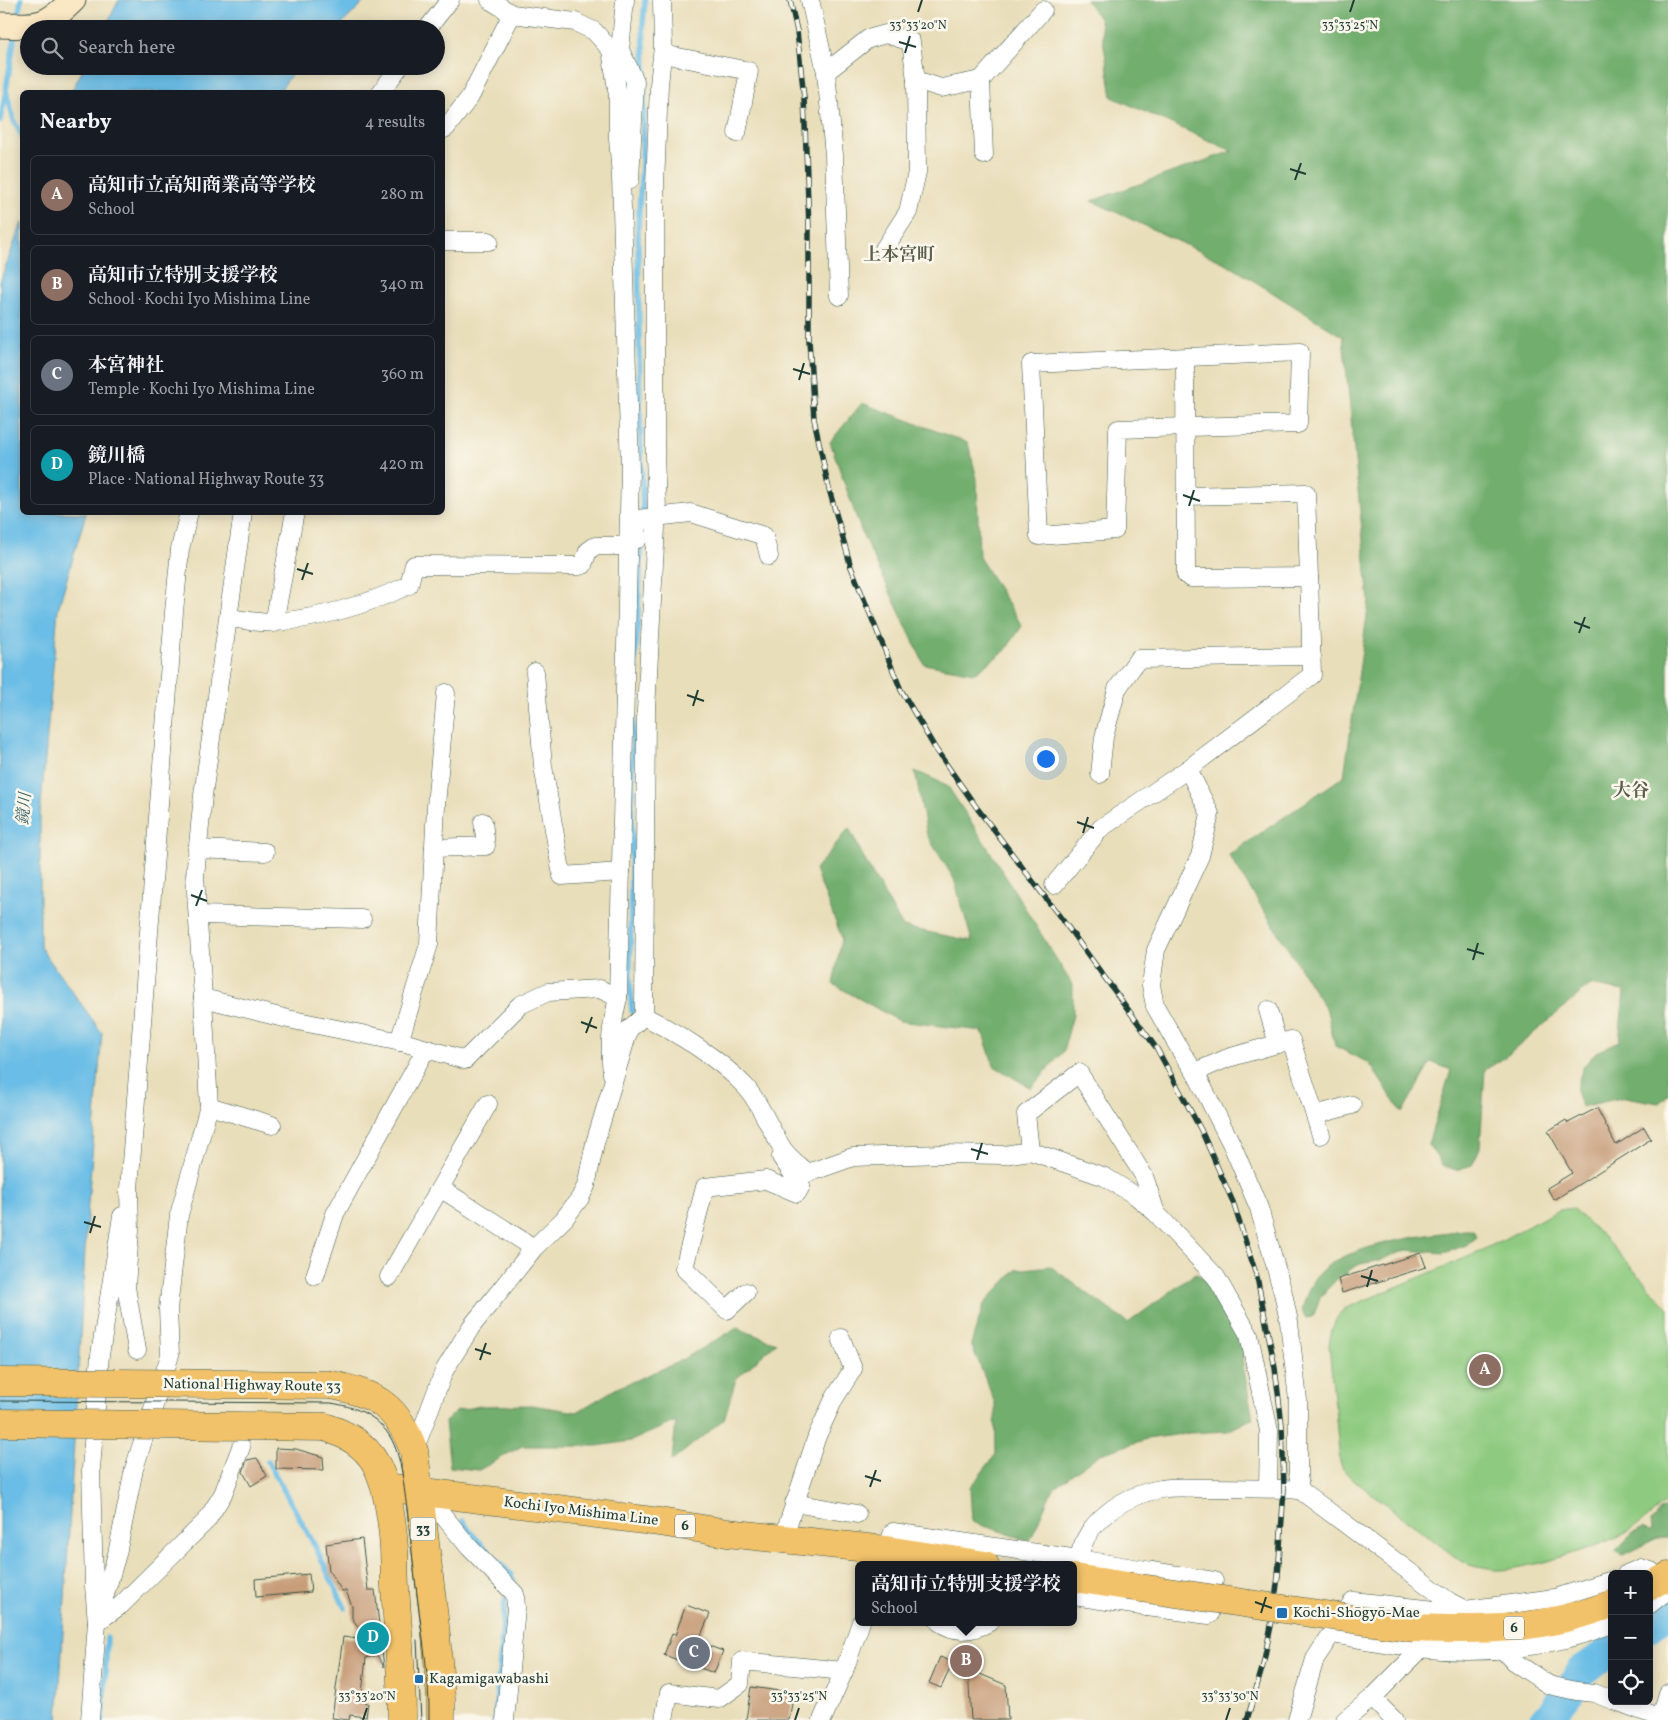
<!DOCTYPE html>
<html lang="en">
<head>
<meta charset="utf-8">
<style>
  :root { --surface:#171b24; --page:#242831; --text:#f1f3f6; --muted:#9ea1a6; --line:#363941; --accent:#0f766e }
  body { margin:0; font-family:Vollkorn,"Noto Serif JP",serif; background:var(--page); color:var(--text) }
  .controls { position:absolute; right:15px; bottom:15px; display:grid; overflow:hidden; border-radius:8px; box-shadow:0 2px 12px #0003 }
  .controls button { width:45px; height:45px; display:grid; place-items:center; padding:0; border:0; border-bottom:1px solid var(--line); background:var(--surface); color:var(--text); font:25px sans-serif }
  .you { position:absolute; left:1045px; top:758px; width:18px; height:18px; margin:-12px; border:4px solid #fff; border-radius:50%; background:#1a73e8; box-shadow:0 0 0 8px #1a73e833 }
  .badge { display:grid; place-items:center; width:32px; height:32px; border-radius:50%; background:var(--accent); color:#fff; font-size:16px; font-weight:700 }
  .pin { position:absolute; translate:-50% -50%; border:2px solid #fff; box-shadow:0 1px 5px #0006 }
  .popup { position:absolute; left:855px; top:1561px; width:222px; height:65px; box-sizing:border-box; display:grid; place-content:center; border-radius:8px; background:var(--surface); filter:drop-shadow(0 1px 4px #0005); font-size:16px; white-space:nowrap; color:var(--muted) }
  .popup b { font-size:19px; color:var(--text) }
  .popup::after { content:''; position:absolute; left:50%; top:100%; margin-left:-10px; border:10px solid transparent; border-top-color:var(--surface) }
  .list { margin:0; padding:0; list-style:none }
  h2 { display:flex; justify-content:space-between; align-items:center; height:65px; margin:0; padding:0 20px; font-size:21px }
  h2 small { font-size:16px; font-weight:400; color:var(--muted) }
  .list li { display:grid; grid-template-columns:32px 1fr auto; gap:15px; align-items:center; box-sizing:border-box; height:80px; margin:0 10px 10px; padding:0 10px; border:1px solid var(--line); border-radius:8px }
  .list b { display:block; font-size:19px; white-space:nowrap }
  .list p { margin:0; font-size:16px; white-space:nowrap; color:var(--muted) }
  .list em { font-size:16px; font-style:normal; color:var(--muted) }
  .icon { flex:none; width:28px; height:28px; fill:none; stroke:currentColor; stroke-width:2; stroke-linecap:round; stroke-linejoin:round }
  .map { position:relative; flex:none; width:1668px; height:1720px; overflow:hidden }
  .search { position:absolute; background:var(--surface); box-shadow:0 2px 12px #0003; left:20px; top:20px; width:425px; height:55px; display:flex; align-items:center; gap:12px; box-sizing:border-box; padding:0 18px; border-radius:28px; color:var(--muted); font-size:19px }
  .panel { position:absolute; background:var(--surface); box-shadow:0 2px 12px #0003; left:20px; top:90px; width:425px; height:425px; border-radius:8px }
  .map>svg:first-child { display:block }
  .green { fill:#8eca7f; stroke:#56845a }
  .forest { fill:#72ae6e; stroke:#487651 }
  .water { fill:#6bbde6; stroke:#457d8d }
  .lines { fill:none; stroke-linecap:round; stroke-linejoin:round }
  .stream { stroke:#6bbde6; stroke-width:5.5 }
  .river { stroke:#6bbde6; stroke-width:32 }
  .building { fill:#c89e7a }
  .minor-casing { stroke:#3d5548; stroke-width:19 }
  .secondary-casing { stroke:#3d5548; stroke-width:27 }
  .primary-casing { stroke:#3d5548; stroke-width:29 }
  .trunk-casing { stroke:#3d5548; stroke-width:29 }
  .minor { stroke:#fff; stroke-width:18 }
  .secondary { stroke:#fae7c3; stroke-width:25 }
  .primary { stroke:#f2c26a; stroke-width:28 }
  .trunk { stroke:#f2c26a; stroke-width:28 }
  .tram { stroke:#1f3d34; stroke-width:1 }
  .rail-casing { stroke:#1f3d34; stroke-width:5.5 }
  .rail { stroke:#fbf7ec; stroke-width:4; stroke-dasharray:11; stroke-linecap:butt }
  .primary-bridge-casing { stroke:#3d5548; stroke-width:29; stroke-linecap:butt }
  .trunk-bridge-casing { stroke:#3d5548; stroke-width:29; stroke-linecap:butt }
  .primary-bridge { stroke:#f2c26a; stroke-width:28 }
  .trunk-bridge { stroke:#f2c26a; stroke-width:28 }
  .ticks { fill:none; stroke:#1f3d34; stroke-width:2 }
  .poi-dot { fill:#1f6fb2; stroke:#fbf7ec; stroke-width:2 }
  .labels { text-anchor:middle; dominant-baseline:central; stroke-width:5; stroke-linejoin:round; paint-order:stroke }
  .shield { fill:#fbf7ec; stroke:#61756b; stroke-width:1 }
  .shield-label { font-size:14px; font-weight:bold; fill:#1f3d34 }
  .street-label { font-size:15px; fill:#1f3d34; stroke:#fbf7ec }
  .poi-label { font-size:15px; fill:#1f3d34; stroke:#fbf7ec; text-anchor:start }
  .water-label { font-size:16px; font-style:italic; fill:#325d60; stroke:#fbf7ec }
  .quarter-label { font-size:18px; font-weight:bold; fill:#5a5f4c; stroke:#fbf7ec }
  .ticks-label { font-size:12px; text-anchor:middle; fill:#1f3d34; stroke:#fbf7ec; stroke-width:5; stroke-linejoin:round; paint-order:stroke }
</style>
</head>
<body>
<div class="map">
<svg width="1668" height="1720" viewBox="0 0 1668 1720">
  <rect width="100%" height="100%" fill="#fbf7ec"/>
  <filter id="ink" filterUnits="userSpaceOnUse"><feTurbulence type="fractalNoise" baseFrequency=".02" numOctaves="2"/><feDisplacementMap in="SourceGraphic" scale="10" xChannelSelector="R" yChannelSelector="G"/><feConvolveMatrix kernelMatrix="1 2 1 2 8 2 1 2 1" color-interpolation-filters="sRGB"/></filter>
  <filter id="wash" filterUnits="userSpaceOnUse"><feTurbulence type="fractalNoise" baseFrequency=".0096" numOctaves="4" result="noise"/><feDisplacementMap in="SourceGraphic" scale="20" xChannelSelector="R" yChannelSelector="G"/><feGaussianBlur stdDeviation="1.12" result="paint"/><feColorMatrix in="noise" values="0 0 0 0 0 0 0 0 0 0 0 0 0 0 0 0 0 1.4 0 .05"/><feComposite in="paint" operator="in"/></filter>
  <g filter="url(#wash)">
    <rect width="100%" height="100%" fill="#e9deba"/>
    <!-- green -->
    <path class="green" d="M1572,1208L1604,1237L1668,1308V1501C1655,1512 1642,1524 1628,1532C1601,1546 1525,1571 1496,1570C1484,1569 1473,1566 1462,1562L1351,1478L1343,1469L1340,1462L1329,1345C1331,1331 1334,1319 1344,1309L1477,1253L1559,1210Z"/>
    <!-- forest -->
    <g class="forest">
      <path d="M1086,0H1668V1095L1659,1103L1625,1097L1581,1107L1576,1090L1583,1067L1596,1052L1619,1042L1624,991L1590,985L1507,1056L1485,1070L1480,1148L1472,1165L1456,1170L1442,1165L1428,1144L1451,1070L1431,1062L1402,1113L1369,1063L1335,1046L1327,1011L1229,855L1344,776L1369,602L1343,337L1227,264L1092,201L1232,151L1112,97L1100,20Z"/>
      <path d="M862,403L968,443L977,479L979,557L1022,626L1005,651L974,673L924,664L862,533L830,442Z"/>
      <path d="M915,771L947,785L988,848L1073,986V1015L1063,1052L1031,1088L994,1066L982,1031L899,1021L833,984L842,938L815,870L849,828L869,868L903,927L972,941L954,879L927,835Z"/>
      <path d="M1465,1230H1473L1477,1237L1467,1245L1444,1253L1406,1250L1377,1261L1360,1264L1349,1270L1347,1274L1341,1275L1320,1297L1313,1317L1306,1318L1302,1311C1305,1298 1310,1282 1319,1273C1348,1244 1425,1235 1465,1230Z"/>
      <path d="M1050,1266L1128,1323L1196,1273L1236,1305L1249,1335L1242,1360L1253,1418L1228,1431L1189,1433L1147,1439L1100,1454L1053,1488L1030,1541L972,1522L970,1488L996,1454L995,1403L971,1344L984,1304L1016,1270Z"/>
      <path d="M737,1328L776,1343L736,1379L724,1419L672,1461L676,1421L631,1441L597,1446H522L479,1470L450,1467L445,1422L456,1411L480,1406L531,1405L577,1412L617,1388L676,1363Z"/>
      <path d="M1668,1507V1538H1657L1623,1555L1615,1551L1632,1534L1643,1528L1649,1531L1652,1530L1651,1522L1660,1511Z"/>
    </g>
    <!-- water -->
    <g class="water">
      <path d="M119,0H366L337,29H104Z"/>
      <path d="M85,66H298L293,72L279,92H71Z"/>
      <path d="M22,222V512L86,513L58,609L40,816V947L102,1033L87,1216L58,1720H0V282Z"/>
    </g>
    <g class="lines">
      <!-- stream -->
      <g class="stream">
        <path d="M19,11L21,0"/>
        <path d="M15,35L6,90L14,121L22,136"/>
        <path d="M0,121L6,92"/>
        <path d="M643,515L640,420L638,227L642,164L645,65L643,24L645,0"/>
        <path d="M632,1011L630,983L633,702L642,539"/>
        <path d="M268,1462L314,1544L345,1608"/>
        <path d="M463,1521L471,1533L511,1575L514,1582"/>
        <path d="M103,1720L107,1638"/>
        <path d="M495,1720L505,1599"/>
      </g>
      <!-- river -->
      <g class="river">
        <path d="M1649,1626L1668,1614"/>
        <path d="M1546,1720L1566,1696L1582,1671L1612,1651"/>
      </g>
    </g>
    <g id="blocks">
      <!-- building -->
      <g class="building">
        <path d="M1597,1108L1616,1145L1644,1127L1651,1139L1554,1200L1547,1188L1572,1173L1548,1131L1566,1120L1568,1123Z"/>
        <path d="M1421,1253L1426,1267L1342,1293L1338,1279Z"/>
        <path d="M276,1448L296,1449L323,1457L324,1470L276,1469Z"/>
        <path d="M257,1458L267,1476L251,1486L243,1472L247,1460Z"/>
        <path d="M362,1539L368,1590H375L384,1667L377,1655L366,1658L361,1702L368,1703L366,1717L350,1715L349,1720L332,1718L343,1637L367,1640L352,1618V1606L346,1591H342L329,1571L326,1544Z"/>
        <path d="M309,1574L311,1592L256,1597L255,1579Z"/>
        <path d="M686,1605L710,1614L698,1642L723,1651L714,1673L664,1655L672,1634L675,1635Z"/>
        <path d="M940,1657L953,1662L941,1688L929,1683Z"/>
        <path d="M968,1669L1006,1685L1008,1720H971Z"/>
        <path d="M751,1687L794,1693L789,1720H746Z"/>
      </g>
    </g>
  </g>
  <g filter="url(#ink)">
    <use href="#blocks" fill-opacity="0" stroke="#3d5548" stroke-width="1"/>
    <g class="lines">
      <defs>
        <g id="minor">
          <path d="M490,0L512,14"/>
          <path d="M810,0L826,72L834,155L839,296"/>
          <path d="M427,29L450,0"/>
          <path d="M611,50H620L635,81L630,180"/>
          <path d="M620,50L625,0"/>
          <path d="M663,54L749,71L737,133"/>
          <path d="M826,72L868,39L886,34L911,42L916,80L941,88L981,80L1043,10"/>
          <path d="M981,80L984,155"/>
          <path d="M381,92L400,66"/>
          <path d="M442,130L446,128L470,97L512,14L575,22L594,31L611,50L618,96V138L621,177L630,469L618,998C611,1027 609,1044 612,1074"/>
          <path d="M442,241H489"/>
          <path d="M884,249L908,212L917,172L916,80"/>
          <path d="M1300,352L1298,424L1118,429L1115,530L1039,536L1031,364Z"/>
          <path d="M1185,358L1186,575L1191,578L1309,577L1312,675L1188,769L1210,814L1200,856L1156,950L1151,985L1155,1006L1182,1053L1195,1072L1233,1147L1259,1208L1283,1293L1289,1322L1298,1400V1473L1300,1490L1450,1602L1465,1610"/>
          <path d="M1186,496L1306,493L1309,577"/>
          <path d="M243,512L203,795L195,876L203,998L288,1019L406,1043L465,1060L520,1005L548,992L600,989L618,998"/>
          <path d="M638,539L637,519L691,513L764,536L769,556"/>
          <path d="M230,618C244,620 261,624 276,622C322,618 368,604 409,585L414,565L580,566L583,565L588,551L595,546H628"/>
          <path d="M274,623L295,512"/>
          <path d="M535,672L543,766L562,876L621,872"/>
          <path d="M1100,774L1104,737L1117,689L1138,659L1312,656"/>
          <path d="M434,848L486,846L483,822"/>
          <path d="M197,849L265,852"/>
          <path d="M1054,885L1101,828L1188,769"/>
          <path d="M198,915L362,919"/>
          <path d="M203,998L209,1106L272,1125"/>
          <path d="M1268,1010L1278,1044"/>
          <path d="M644,1016C680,1035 716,1056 745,1086C762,1105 769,1129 783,1149C789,1158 800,1166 808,1173L853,1157L941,1154L1004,1155L1030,1151L1105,1177L1136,1196L1156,1213L1216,1277L1249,1335L1269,1431L1268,1488"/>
          <path d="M399,1042L429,944L436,806L446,693"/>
          <path d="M1195,1072L1228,1058L1291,1040L1321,1135"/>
          <path d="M209,1106L179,1215L168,1309L170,1355L134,1469L117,1554L97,1622L121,1605L207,1520L223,1494L241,1447"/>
          <path d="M1315,1115L1352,1105"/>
          <path d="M1030,1151L1026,1114L1079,1073L1144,1176L1156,1213"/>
          <path d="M440,1188L534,1248"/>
          <path d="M315,1276L335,1214L426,1049"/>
          <path d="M389,1277L488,1104"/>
          <path d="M746,1292L727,1310L684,1268L705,1187L766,1180L797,1193L801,1186L781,1157"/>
          <path d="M137,1350L126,1287L130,1230L129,1189L174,612L180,549L189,512"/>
          <path d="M414,1451L444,1371L471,1327L534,1248L564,1219L580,1198L586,1186L595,1143L629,1029L644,1016L646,710L657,509L655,455V185L659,85L663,46L662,0"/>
          <path d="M794,1503L857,1514"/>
          <path d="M421,1511L431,1510L441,1513L469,1547L515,1594L516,1608L505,1720"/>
          <path d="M783,1539L817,1436L834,1399L853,1369L841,1338"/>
          <path d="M881,1565L893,1532L1079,1559C1085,1520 1125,1495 1161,1489C1175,1486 1190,1488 1204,1488C1236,1488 1268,1488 1300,1490"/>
          <path d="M1152,1571L1214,1581"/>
          <path d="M1626,1574L1641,1568L1651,1571L1654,1584"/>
          <path d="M1074,1596L1147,1607L1152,1571L1079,1559"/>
          <path d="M1649,1605L1668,1590"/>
          <path d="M1147,1607L1209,1615"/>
          <path d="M939,1622C956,1634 972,1632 990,1622"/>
          <path d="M1332,1634C1361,1639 1390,1645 1420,1648C1482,1656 1553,1648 1612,1624"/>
          <path d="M1502,1649L1513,1661L1549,1685L1576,1691L1594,1693L1612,1700"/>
          <path d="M1372,1698L1394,1720"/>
          <path d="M1616,1701L1661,1718"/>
          <path d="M90,1720L97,1622L94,1586L91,1469L100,1355L122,1216"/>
          <path d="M664,1720L669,1693L719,1699L740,1684L742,1661L844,1671"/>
          <path d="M822,1720L844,1671L861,1622"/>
          <path d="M1297,1720L1315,1659L1353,1601L1443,1611L1465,1610L1555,1598L1612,1580"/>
          <path d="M1345,1720L1372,1698L1421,1649"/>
          <path d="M1660,1720L1668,1693"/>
        </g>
        <path id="secondary" d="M0,25C38,26 45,28 73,0"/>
        <g id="primary">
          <path d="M385,1487L660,1522L727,1533L886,1550L985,1565"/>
          <path d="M1074,1578L1127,1586"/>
          <path d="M1649,1587L1668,1576"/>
          <path d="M1414,1628C1487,1631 1542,1630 1612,1604"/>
        </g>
        <g id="trunk">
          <path d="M331,1385C376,1393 398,1407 414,1451L436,1635L441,1699V1720"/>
          <path d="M325,1427C346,1434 365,1444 376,1464C387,1483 393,1526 394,1549C395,1562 394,1574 395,1587C398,1631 402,1675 402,1720"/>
        </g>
      </defs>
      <!-- minor casing -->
      <use href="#minor" class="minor-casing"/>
      <!-- secondary casing -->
      <use href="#secondary" class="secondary-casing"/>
      <!-- primary casing -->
      <use href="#primary" class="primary-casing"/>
      <!-- trunk casing -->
      <use href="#trunk" class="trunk-casing"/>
      <!-- minor -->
      <use href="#minor" class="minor"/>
      <!-- secondary -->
      <use href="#secondary" class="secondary"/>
      <!-- primary -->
      <use href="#primary" class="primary"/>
      <!-- trunk -->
      <use href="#trunk" class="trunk"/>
      <!-- tram -->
      <g class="tram">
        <path d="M0,1401L331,1403C355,1407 372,1413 387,1432C402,1453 403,1483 407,1508C411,1537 413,1566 417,1595C422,1637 430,1678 429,1720"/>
        <path d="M417,1640L421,1720"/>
      </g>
      <defs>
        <path id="rail" d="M790,0L797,31L804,98L809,228V340L814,419L829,489L851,567L901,690L935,748L977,808L1067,926L1157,1049L1201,1130L1233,1202L1257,1277L1275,1368L1282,1425L1284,1489L1278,1576L1273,1616L1263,1665L1247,1720"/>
      </defs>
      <!-- rail casing -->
      <use href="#rail" class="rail-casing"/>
      <!-- rail -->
      <use href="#rail" class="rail"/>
      <defs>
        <path id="primary-bridge" d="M1127,1586L1414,1628"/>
        <g id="trunk-bridge">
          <path d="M0,1382L331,1385"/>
          <path d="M0,1423L325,1427"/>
        </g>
      </defs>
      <!-- primary-bridge casing -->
      <use href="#primary-bridge" class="primary-bridge-casing"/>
      <!-- trunk-bridge casing -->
      <use href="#trunk-bridge" class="trunk-bridge-casing"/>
      <!-- primary-bridge -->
      <use href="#primary-bridge" class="primary-bridge"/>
      <!-- trunk-bridge -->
      <use href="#trunk-bridge" class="trunk-bridge"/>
    </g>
  </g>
  <!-- ticks -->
  <path class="ticks" d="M918,12L922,0M1350,12L1354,0M899,42L916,47M905,53L910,36M1290,169L1306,174M1295,180L1301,163M793,369L810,374M799,380L804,363M1183,495L1200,501M1189,506L1194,490M297,569L313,574M302,580L308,563M1574,622L1590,628M1579,633L1585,617M687,695L704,701M693,706L698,690M1077,822L1094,828M1083,833L1088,817M191,895L207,901M196,906L202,890M1467,949L1484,954M1473,960L1478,943M581,1022L597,1028M586,1033L592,1017M971,1149L988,1154M977,1160L982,1143M84,1222L101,1227M90,1233L95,1216M1361,1276L1378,1281M1367,1287L1372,1270M475,1349L491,1354M480,1360L486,1343M865,1476L881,1481M870,1487L876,1470M1255,1602L1272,1608M1261,1613L1266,1597M363,1720L367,1708M795,1720L799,1708M1226,1720L1230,1708"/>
  <!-- markers -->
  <g class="poi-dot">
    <rect x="1276" y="1607" width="12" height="12" rx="2.5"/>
    <rect x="414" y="1674" width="10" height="10" rx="2.5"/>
  </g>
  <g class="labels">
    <!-- shield labels -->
    <g class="shield">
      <rect x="675" y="1514.5" width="20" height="23" rx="4"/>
      <rect x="410.5" y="1517.5" width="25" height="23" rx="4"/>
      <rect x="1504" y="1616.5" width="20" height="23" rx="4"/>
    </g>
    <g class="shield-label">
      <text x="685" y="1526">6</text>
      <text x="423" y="1529">33</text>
      <text x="1514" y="1628">6</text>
    </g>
    <!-- street labels -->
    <g class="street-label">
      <text transform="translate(252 1386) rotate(1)">National Highway Route 33</text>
      <text transform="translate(581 1512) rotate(7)">Kochi Iyo Mishima Line</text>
    </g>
    <!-- poi labels -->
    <g class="poi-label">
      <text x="1293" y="1613">Kōchi-Shōgyō-Mae</text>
      <text x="429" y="1679">Kagamigawabashi</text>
    </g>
    <!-- water labels -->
    <g class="water-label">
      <text transform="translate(25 809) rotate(-85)">鏡川</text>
    </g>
    <!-- quarter labels -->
    <g class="quarter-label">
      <text x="899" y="255">上本宮町</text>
      <text x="1631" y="791">大谷</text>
    </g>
  </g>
  <g class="ticks-label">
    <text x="918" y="29">33°33'20"N</text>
    <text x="1350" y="29">33°33'25"N</text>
    <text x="367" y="1700">33°33'20"N</text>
    <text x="799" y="1700">33°33'25"N</text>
    <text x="1230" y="1700">33°33'30"N</text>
  </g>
</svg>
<div class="controls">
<button>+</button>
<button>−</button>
<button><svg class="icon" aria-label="locate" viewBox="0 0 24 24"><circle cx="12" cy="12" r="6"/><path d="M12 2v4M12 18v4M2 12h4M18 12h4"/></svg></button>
</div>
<div class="you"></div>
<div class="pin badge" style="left:1485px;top:1370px;background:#8d6e63">A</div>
<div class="pin badge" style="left:966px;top:1661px;background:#8d6e63">B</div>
<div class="popup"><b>高知市立特別支援学校</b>School</div>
<div class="pin badge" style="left:694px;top:1653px;background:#6b7280">C</div>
<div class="pin badge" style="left:373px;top:1638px;background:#0f9aa8">D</div>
<div class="search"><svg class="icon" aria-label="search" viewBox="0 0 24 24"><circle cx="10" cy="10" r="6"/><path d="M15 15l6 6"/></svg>Search here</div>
<section class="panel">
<h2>Nearby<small>4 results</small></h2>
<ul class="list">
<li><span class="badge" style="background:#8d6e63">A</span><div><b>高知市立高知商業高等学校</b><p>School</p></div><em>280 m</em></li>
<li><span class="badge" style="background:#8d6e63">B</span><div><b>高知市立特別支援学校</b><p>School · Kochi Iyo Mishima Line</p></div><em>340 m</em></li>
<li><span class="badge" style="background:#6b7280">C</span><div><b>本宮神社</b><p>Temple · Kochi Iyo Mishima Line</p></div><em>360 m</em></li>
<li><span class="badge" style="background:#0f9aa8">D</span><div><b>鏡川橋</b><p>Place · National Highway Route 33</p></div><em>420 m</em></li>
</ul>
</section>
</div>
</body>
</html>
